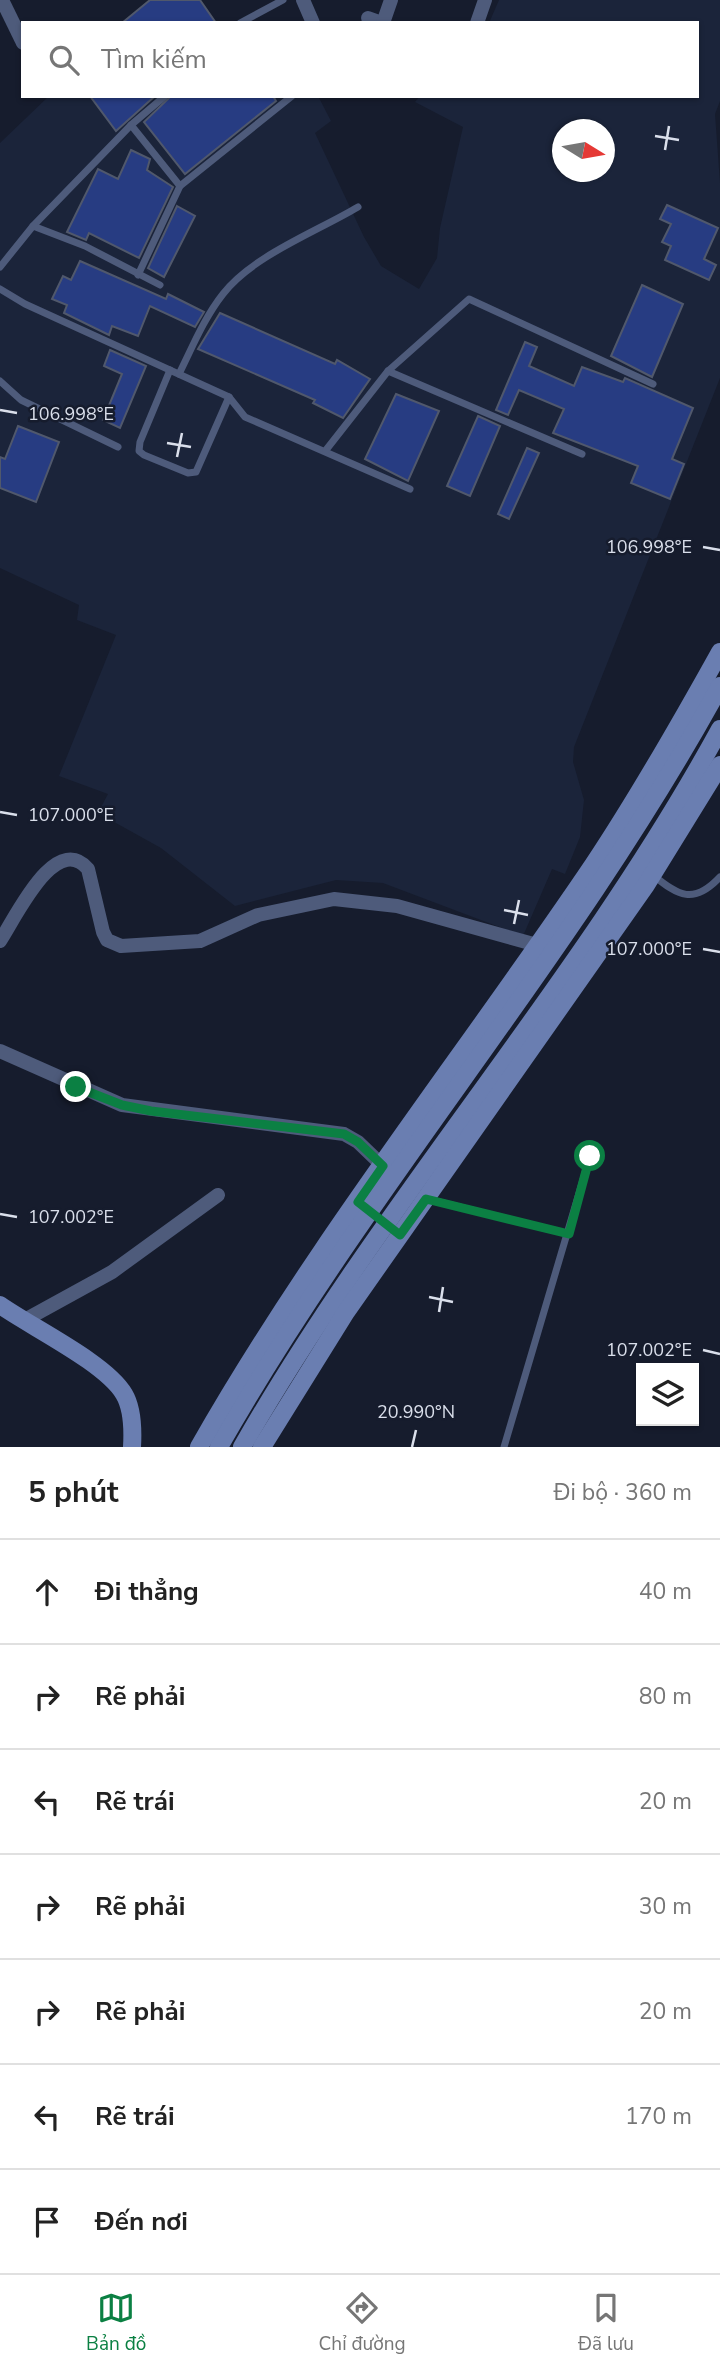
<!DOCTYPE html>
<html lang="vi">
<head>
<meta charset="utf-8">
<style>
  :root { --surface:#fff; --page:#f2f2f2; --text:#222; --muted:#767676; --line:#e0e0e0; --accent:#0b8043 }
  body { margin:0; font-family:"Nunito Sans",sans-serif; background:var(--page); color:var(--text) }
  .controls { position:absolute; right:21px; bottom:21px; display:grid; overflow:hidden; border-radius:0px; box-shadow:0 2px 5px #0004 }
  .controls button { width:63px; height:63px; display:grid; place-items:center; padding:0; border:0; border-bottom:2px solid var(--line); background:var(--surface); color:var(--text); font:35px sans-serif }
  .compass { position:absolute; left:552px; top:119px; width:63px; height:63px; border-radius:50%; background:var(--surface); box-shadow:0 2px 5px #0004; rotate:101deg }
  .stop { position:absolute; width:21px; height:21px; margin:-16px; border:5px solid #0b8043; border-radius:50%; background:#fff }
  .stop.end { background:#0b8043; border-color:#fff; box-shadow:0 2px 7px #0008 }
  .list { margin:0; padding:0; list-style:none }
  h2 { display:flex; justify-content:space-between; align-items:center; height:91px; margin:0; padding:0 28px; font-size:30px }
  h2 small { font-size:23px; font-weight:400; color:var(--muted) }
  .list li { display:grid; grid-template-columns:46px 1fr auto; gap:21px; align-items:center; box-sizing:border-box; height:105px; padding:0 28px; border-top:2px solid var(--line) }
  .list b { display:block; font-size:26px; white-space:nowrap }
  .list em { font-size:23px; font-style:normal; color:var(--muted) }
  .icon { flex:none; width:38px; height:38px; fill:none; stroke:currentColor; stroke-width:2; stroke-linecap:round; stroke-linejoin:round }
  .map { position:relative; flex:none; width:720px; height:1447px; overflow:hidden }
  .search { position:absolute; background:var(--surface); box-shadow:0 2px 5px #0004; left:21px; right:21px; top:21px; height:77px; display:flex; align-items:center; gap:18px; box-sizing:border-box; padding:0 24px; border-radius:0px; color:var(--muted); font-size:26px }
  .sheet { height:826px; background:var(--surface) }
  nav { display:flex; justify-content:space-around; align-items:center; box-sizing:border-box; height:98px; border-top:2px solid var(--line); background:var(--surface); font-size:19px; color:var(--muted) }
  nav a { display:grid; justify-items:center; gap:4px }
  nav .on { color:var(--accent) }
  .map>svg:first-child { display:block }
  .built { fill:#1b243a; fill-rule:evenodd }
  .building { fill:#273c82; stroke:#50586c; stroke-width:2 }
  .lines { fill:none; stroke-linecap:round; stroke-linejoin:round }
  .lane { stroke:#4e5b7b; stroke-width:7 }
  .street { stroke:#4e5b7b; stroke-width:14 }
  .secondary { stroke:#6a7eb1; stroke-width:18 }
  .route { stroke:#0b8043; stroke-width:9 }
  .ticks { fill:none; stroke:#dadfeb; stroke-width:2.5 }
  .ticks-label { font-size:18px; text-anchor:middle; fill:#dadfeb; stroke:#161c2d; stroke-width:5; stroke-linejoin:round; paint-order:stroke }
</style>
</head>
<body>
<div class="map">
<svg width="720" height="1447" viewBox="0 0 720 1447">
  <rect width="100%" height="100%" fill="#161c2d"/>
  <!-- built -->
  <path class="built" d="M499,0H720V101L715,114L720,183V378L574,747L573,762L584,800L580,837L565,874L552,869L523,936L383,883L336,880L235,906L161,848L98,813L108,794L59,776L116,635L77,620L79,605L0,568V143L49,96H318L331,121L315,133L364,237L381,266L419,289L437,258L440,228L463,127L415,102L420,96H697V23H489ZM562,130H604V172H562Z"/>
  <!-- building -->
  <g class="building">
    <path d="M150,0H200L216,23H122Z"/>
    <path d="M90,96H155L116,131Z"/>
    <path d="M171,96H273L276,101L185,174L144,122Z"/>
    <path d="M131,150L150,159L147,170L173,187L139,258L89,233L86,240L67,232L98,169L118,179Z"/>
    <path d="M667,205L718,228L704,259L716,265L709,280L665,260L671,246L662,242L671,224L660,219Z"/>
    <path d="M177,206L195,216L164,277L148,268Z"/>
    <path d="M80,261L166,299L168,294L204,312L195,327L150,306L138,336L112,326L109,335L64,313L67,305L52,299L63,276L71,280Z"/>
    <path d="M642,285L683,304L652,377L611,356Z"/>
    <path d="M220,313L335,364L337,360L370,379L343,418L313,403L315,400L198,349Z"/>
    <path d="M525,342L537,347L529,366L574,386L582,367L623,382L625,378L693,408L672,459L684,464L670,499L631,483L638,466L553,433L564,409L519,390L508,415L496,410Z"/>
    <path d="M110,350L146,366L120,428L103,420L122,374L104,366Z"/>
    <path d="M396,394L439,411L408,481L365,459Z"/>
    <path d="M478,416L500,426L470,496L447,486Z"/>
    <path d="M18,426L59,442L36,502L0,488V457L5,459Z"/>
    <path d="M527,448L539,453L509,519L498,514Z"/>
  </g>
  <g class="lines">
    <!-- lane -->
    <g class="lane">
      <path d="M240,23L283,0"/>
      <path d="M131,125L180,186"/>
      <path d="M33,226L131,125L165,96"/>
      <path d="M0,267L33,226L85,246L160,285"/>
      <path d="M138,275L180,186L292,96"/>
      <path d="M0,289L25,304L229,397L245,417L410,489"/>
      <path d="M170,370L140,442L139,451L144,455L188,473L196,472L229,397"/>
      <path d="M388,371L582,454"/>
      <path d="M179,374C192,348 204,318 223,294C252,256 316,232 358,207"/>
      <path d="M0,381L21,400L118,447"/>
      <path d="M326,450L388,371L469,299L653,384"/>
      <path d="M653,875C678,896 694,905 720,877"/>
      <path d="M427,1199L569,1234"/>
      <path d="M504,1447L590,1156"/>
    </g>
    <!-- street -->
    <g class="street">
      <path d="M2,0L23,43"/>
      <path d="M303,0L313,23"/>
      <path d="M368,18L382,23"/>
      <path d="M383,23L391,0"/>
      <path d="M477,23L485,0"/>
      <path d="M0,941C15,919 55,831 88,869L103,932L107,940L121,946L200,941L258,915L334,899L397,906L537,945"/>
      <path d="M0,1051L122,1105L344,1134L358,1142L383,1166"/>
      <path d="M23,1321L112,1272L218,1195"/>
    </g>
    <!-- secondary -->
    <g class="secondary">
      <path d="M0,1305C31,1327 106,1363 124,1394C133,1409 133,1430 132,1447"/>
      <path d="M199,1447C315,1243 462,1059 593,865C639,796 680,724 720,652"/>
      <path d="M219,1447C369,1183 574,954 720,686"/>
      <path d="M242,1447C385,1197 582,982 720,729"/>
      <path d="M262,1447L346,1312L646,885L720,765"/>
    </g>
  </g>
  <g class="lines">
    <!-- route -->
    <path class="route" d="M76,1087L122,1105L151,1111L344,1134L358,1142L383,1166L358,1202L400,1235L426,1199L569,1234L590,1156"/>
  </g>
  <!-- ticks -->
  <path class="ticks" d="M655,136L679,140M665,150L669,126M0,410L17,413M167,443L191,447M177,457L182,433M703,547L720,550M0,812L17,815M504,910L528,915M514,924L519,900M703,949L720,952M0,1214L17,1217M429,1297L453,1302M439,1312L443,1287M703,1350L720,1354M412,1447L416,1430"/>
  <g class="ticks-label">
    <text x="71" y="420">106.998°E</text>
    <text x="649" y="553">106.998°E</text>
    <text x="71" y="821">107.000°E</text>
    <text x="649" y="955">107.000°E</text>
    <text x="71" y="1223">107.002°E</text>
    <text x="649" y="1356">107.002°E</text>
    <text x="416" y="1418">20.990°N</text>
  </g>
</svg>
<div class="controls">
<button><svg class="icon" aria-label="layers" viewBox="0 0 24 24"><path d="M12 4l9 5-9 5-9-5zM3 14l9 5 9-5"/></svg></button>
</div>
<svg class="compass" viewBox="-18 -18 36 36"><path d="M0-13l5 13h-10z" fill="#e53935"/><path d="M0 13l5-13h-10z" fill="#767676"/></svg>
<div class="stop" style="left:590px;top:1156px"></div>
<div class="stop end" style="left:76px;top:1087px"></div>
<div class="search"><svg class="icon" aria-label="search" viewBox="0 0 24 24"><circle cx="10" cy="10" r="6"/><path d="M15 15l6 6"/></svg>Tìm kiếm</div>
</div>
<section class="sheet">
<h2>5 phút<small>Đi bộ · 360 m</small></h2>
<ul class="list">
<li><svg class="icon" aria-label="ahead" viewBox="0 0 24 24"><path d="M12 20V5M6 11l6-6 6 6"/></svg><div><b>Đi thẳng</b></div><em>40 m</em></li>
<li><svg class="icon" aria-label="right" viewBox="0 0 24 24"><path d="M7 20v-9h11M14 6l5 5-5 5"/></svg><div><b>Rẽ phải</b></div><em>80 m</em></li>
<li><svg class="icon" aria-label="left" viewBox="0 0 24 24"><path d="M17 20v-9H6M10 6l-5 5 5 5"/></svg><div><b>Rẽ trái</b></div><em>20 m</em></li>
<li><svg class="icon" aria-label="right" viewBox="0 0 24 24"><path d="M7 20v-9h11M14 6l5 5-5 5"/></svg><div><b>Rẽ phải</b></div><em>30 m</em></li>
<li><svg class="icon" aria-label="right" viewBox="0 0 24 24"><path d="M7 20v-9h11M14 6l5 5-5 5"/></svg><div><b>Rẽ phải</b></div><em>20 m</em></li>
<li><svg class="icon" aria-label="left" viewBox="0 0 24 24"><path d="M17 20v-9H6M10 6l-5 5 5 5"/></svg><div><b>Rẽ trái</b></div><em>170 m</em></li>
<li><svg class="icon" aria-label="arrive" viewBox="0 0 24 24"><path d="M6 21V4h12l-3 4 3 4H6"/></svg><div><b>Đến nơi</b></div></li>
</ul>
</section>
<nav>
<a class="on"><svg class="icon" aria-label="map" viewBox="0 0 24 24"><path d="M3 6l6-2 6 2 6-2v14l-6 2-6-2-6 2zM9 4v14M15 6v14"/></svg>Bản đồ</a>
<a><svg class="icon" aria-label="directions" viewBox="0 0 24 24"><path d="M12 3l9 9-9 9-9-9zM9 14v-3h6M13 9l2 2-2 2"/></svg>Chỉ đường</a>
<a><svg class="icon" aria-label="saved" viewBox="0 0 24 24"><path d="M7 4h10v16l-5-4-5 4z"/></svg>Đã lưu</a>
</nav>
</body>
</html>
